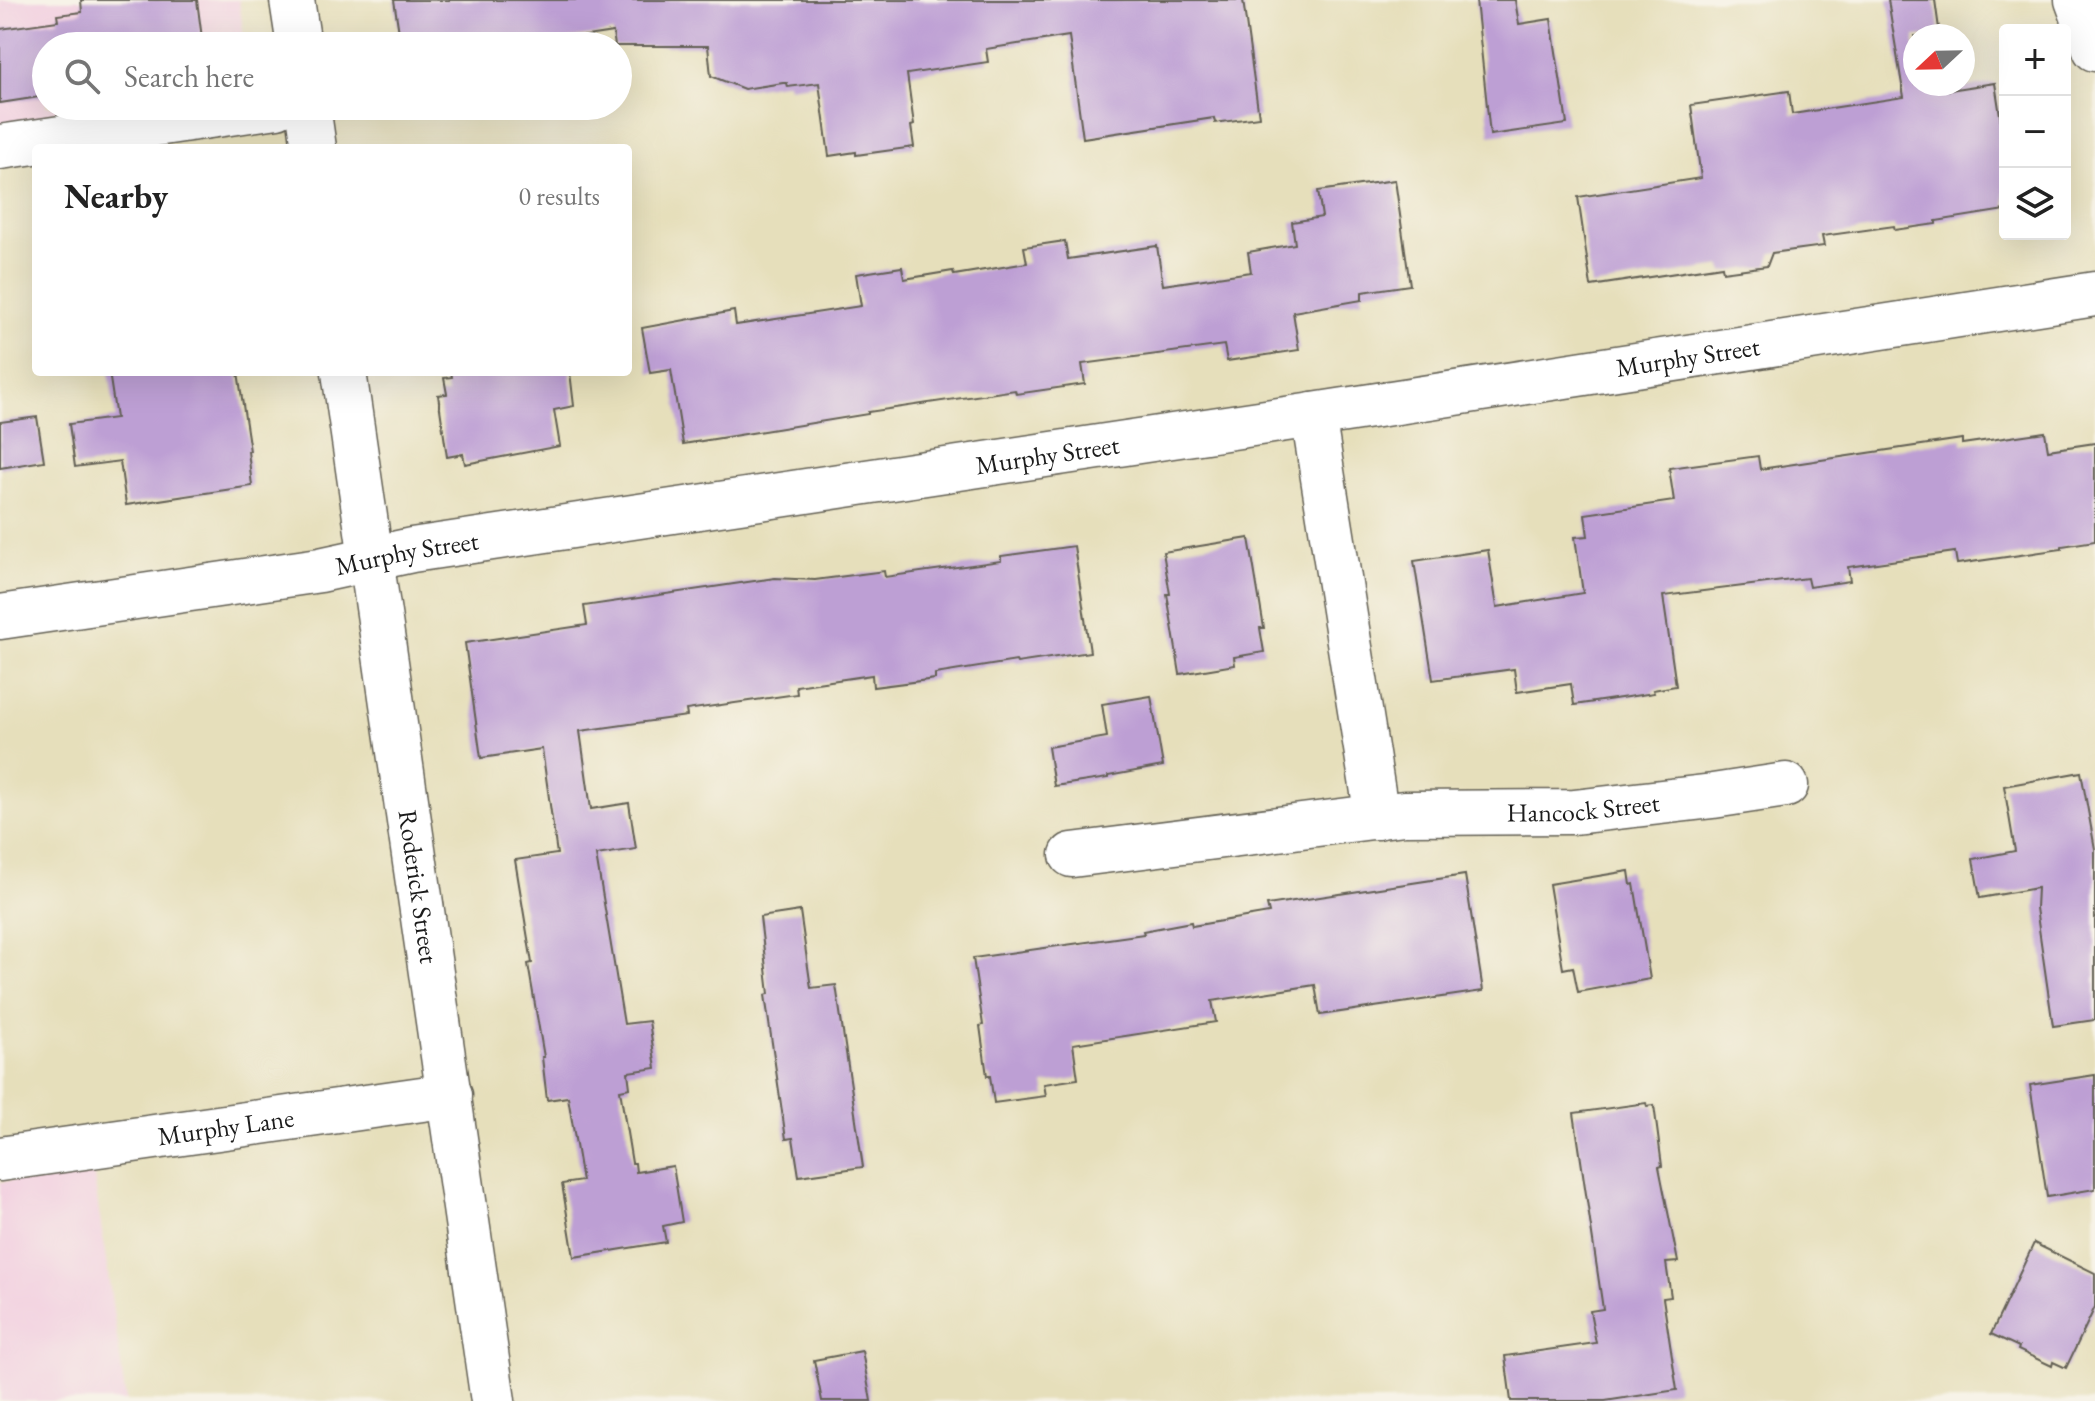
<!DOCTYPE html>
<html lang="en">
<head>
<meta charset="utf-8">
<style>
  :root { --surface:#fff; --page:#f2f2f2; --text:#222; --muted:#767676; --line:#e0e0e0 }
  body { margin:0; font-family:"EB Garamond",serif; background:var(--page); color:var(--text) }
  .controls { position:absolute; right:24px; top:24px; display:grid; overflow:hidden; border-radius:8px; box-shadow:0 8px 32px #0002 }
  .controls button { width:72px; height:72px; display:grid; place-items:center; padding:0; border:0; border-bottom:2px solid var(--line); background:var(--surface); color:var(--text); font:40px sans-serif }
  .compass { position:absolute; left:1903px; top:24px; width:72px; height:72px; border-radius:50%; background:var(--surface); box-shadow:0 8px 32px #0002; rotate:248deg }
  .list { margin:0; padding:0; list-style:none }
  h2 { display:flex; justify-content:space-between; align-items:center; height:104px; margin:0; padding:0 32px; font-size:34px }
  h2 small { font-size:26px; font-weight:400; color:var(--muted) }
  .icon { flex:none; width:44px; height:44px; fill:none; stroke:currentColor; stroke-width:2; stroke-linecap:round; stroke-linejoin:round }
  .map { position:relative; flex:none; width:2095px; height:1401px; overflow:hidden }
  .search { position:absolute; background:var(--surface); box-shadow:0 8px 32px #0002; left:32px; top:32px; width:600px; height:88px; display:flex; align-items:center; gap:20px; box-sizing:border-box; padding:0 28px; border-radius:44px; color:var(--muted); font-size:30px }
  .panel { position:absolute; background:var(--surface); box-shadow:0 8px 32px #0002; left:32px; top:144px; width:600px; height:232px; border-radius:8px }
  .map>svg:first-child { display:block }
  .built { fill:#f2cfe0 }
  .building { fill:#bd9fd4 }
  .lines { fill:none; stroke-linecap:round; stroke-linejoin:round }
  .street-casing { stroke:#636054; stroke-width:47 }
  .secondary-casing { stroke:#636054; stroke-width:47 }
  .street { stroke:#fff; stroke-width:44 }
  .secondary { stroke:#fff; stroke-width:44 }
  .labels { text-anchor:middle; dominant-baseline:central; stroke-width:7; stroke-linejoin:round; paint-order:stroke }
  .street-label { font-size:26px; fill:#1c1c1c; stroke:#f7f3e8 }
</style>
</head>
<body>
<div class="map">
<svg width="2095" height="1401" viewBox="0 0 2095 1401">
  <rect width="100%" height="100%" fill="#f7f3e8"/>
  <filter id="ink" filterUnits="userSpaceOnUse"><feTurbulence type="fractalNoise" baseFrequency=".0125" numOctaves="2"/><feDisplacementMap in="SourceGraphic" scale="16" xChannelSelector="R" yChannelSelector="G"/><feConvolveMatrix kernelMatrix="1 2 1 2 8 2 1 2 1" color-interpolation-filters="sRGB"/></filter>
  <filter id="wash" filterUnits="userSpaceOnUse"><feTurbulence type="fractalNoise" baseFrequency=".006" numOctaves="4" result="noise"/><feDisplacementMap in="SourceGraphic" scale="32" xChannelSelector="R" yChannelSelector="G"/><feGaussianBlur stdDeviation="1.8" result="paint"/><feColorMatrix in="noise" values="0 0 0 0 0 0 0 0 0 0 0 0 0 0 0 0 0 1.4 0 .05"/><feComposite in="paint" operator="in"/></filter>
  <g filter="url(#wash)">
    <rect width="100%" height="100%" fill="#e6dfbb"/>
    <!-- built -->
    <g class="built">
      <path d="M0,0H239L245,46H46V106H176L0,131Z"/>
      <path d="M93,1169L126,1401H0V1182Z"/>
    </g>
    <g id="blocks">
      <!-- building -->
      <g class="building">
        <path d="M81,0H197L203,46H46V96L0,103V29L58,21L57,15L82,12Z"/>
        <path d="M394,0H1243L1259,117L1215,123L1214,118L1083,138L1069,36L986,49L988,62L907,74L914,125L911,126L914,147L856,155V152L829,156L819,83L788,87L787,83H783L744,89L711,76L708,46H615L613,32L522,46H401Z"/>
        <path d="M1476,0H1515L1519,24L1551,19L1567,124L1490,135Z"/>
        <path d="M1888,0H1935L1940,36H1915V84H1948L1949,90L1995,83L2005,147V210L1936,221V224L1895,230L1894,226L1822,236L1824,246L1772,253L1767,266L1723,272L1722,266L1591,286L1578,197L1701,178L1691,105L1789,91L1792,114L1904,97Z"/>
        <path d="M1395,180L1410,285L1362,292V300L1293,312L1299,350L1227,361L1224,345L1082,364L1085,384L1016,394L1015,390L868,412V414L683,444L671,370L650,373L642,328L734,311L736,325L861,306L856,274L902,267L904,279L953,271L954,275L1027,263L1024,247L1065,241L1068,259L1157,246L1163,285L1251,272L1248,252L1295,244L1292,222L1322,217L1318,191Z"/>
        <path d="M109,372H238L250,451H248L252,486L126,505L120,461L75,467L69,424L116,418Z"/>
        <path d="M451,372H570L574,406L554,410L560,446L465,464L463,454L447,457L438,395L447,394L444,378L452,377Z"/>
        <path d="M37,417L44,461L0,468V422Z"/>
        <path d="M2045,432L2048,450L2095,443V541L2062,546V549L1957,564L1955,552L1848,567L1850,581L1809,587L1807,578L1663,596L1676,686L1653,690L1654,693L1574,705L1571,684L1517,692L1514,669L1433,680L1414,561L1488,550L1497,607L1583,593L1575,537L1588,536L1585,514L1674,501L1669,468L1758,456L1760,469L1962,439V444Z"/>
        <path d="M1249,538L1264,628H1260L1264,652L1234,657L1235,665L1180,674L1167,594H1170L1163,552Z"/>
        <path d="M1074,546L1090,652L1017,663L1016,661L935,674V679L873,687L872,675L796,686L797,694L686,710L687,716L580,731L591,809L629,803L636,849L596,855L624,1024L649,1021L656,1068L628,1072L630,1088L620,1090L632,1163H635L636,1172L673,1166L682,1222L663,1226L666,1242L574,1257L562,1184L582,1181L568,1097L547,1100L542,1057H544L528,964L532,963L515,860L557,854L542,749L481,758L465,643L587,625L584,606L775,578L815,580L884,571L885,577L1001,561V556Z"/>
        <path d="M1151,696L1163,766L1108,776V778L1054,786L1048,747L1107,737L1102,704Z"/>
        <path d="M2081,772L2095,849V1020L2053,1026L2036,908L2037,888L1980,898L1973,859L2015,851L2004,786Z"/>
        <path d="M1629,871L1631,885L1634,884L1650,979L1578,992L1573,967L1563,969L1549,884Z"/>
        <path d="M1465,875L1483,991L1320,1015L1315,985L1212,1001L1216,1022L1073,1044L1078,1079L1044,1084L1046,1096L994,1103L990,1076H987L980,1026L983,1025L973,958L1144,934L1143,931L1191,922L1192,926L1269,913L1267,905Z"/>
        <path d="M800,911L811,988L836,985L863,1167L799,1176L793,1138L786,1139L765,995L769,994L760,917Z"/>
        <path d="M2095,1075V1189L2047,1197L2030,1085Z"/>
        <path d="M1646,1103L1647,1106L1654,1105L1662,1166L1659,1167L1678,1262L1666,1263L1671,1297L1663,1298L1677,1390L1605,1401H1511L1505,1356L1596,1343L1590,1311L1603,1309L1574,1113Z"/>
        <path d="M2034,1243L2095,1273V1307L2066,1368L2053,1362L2052,1366L2018,1350L2019,1347L1991,1334Z"/>
        <path d="M862,1351L871,1401H822L814,1360Z"/>
      </g>
    </g>
  </g>
  <g filter="url(#ink)">
    <use href="#blocks" fill-opacity="0" stroke="#636054" stroke-width="2"/>
    <g class="lines">
      <defs>
        <g id="street">
          <path d="M0,147L277,106"/>
          <path d="M1313,415L1377,817"/>
          <path id="s1" d="M0,617L320,570L412,550L1313,415L2095,294"/>
          <path id="s2" d="M1072,855L1404,813L1574,812L1713,796L1786,785"/>
          <path id="s3" d="M0,1159L450,1095"/>
        </g>
        <g id="secondary">
          <path d="M292,0L299,46"/>
          <path d="M2077,0L2095,49"/>
          <path d="M308,106L314,148"/>
          <path id="s4" d="M344,372L493,1401"/>
        </g>
      </defs>
      <!-- street casing -->
      <use href="#street" class="street-casing"/>
      <!-- secondary casing -->
      <use href="#secondary" class="secondary-casing"/>
      <!-- street -->
      <use href="#street" class="street"/>
      <!-- secondary -->
      <use href="#secondary" class="secondary"/>
    </g>
  </g>
  <g class="labels">
    <!-- street labels -->
    <g class="street-label">
      <text stroke="none"><textPath href="#s1" startOffset="1708">Murphy Street</textPath></text>
      <text stroke="none"><textPath href="#s1" startOffset="1060">Murphy Street</textPath></text>
      <text stroke="none"><textPath href="#s1" startOffset="412">Murphy Street</textPath></text>
      <text stroke="none"><textPath href="#s2" startOffset="514">Hancock Street</textPath></text>
      <text stroke="none"><textPath href="#s4" startOffset="520">Roderick Street</textPath></text>
      <text stroke="none"><textPath href="#s3" startOffset="228">Murphy Lane</textPath></text>
    </g>
  </g>
</svg>
<div class="controls">
<button>+</button>
<button>−</button>
<button><svg class="icon" aria-label="layers" viewBox="0 0 24 24"><path d="M12 4l9 5-9 5-9-5zM3 14l9 5 9-5"/></svg></button>
</div>
<svg class="compass" viewBox="-18 -18 36 36"><path d="M0-13l5 13h-10z" fill="#e53935"/><path d="M0 13l5-13h-10z" fill="#767676"/></svg>
<div class="search"><svg class="icon" aria-label="search" viewBox="0 0 24 24"><circle cx="10" cy="10" r="6"/><path d="M15 15l6 6"/></svg>Search here</div>
<section class="panel">
<h2>Nearby<small>0 results</small></h2>
<ul class="list">
</ul>
</section>
</div>
</body>
</html>
